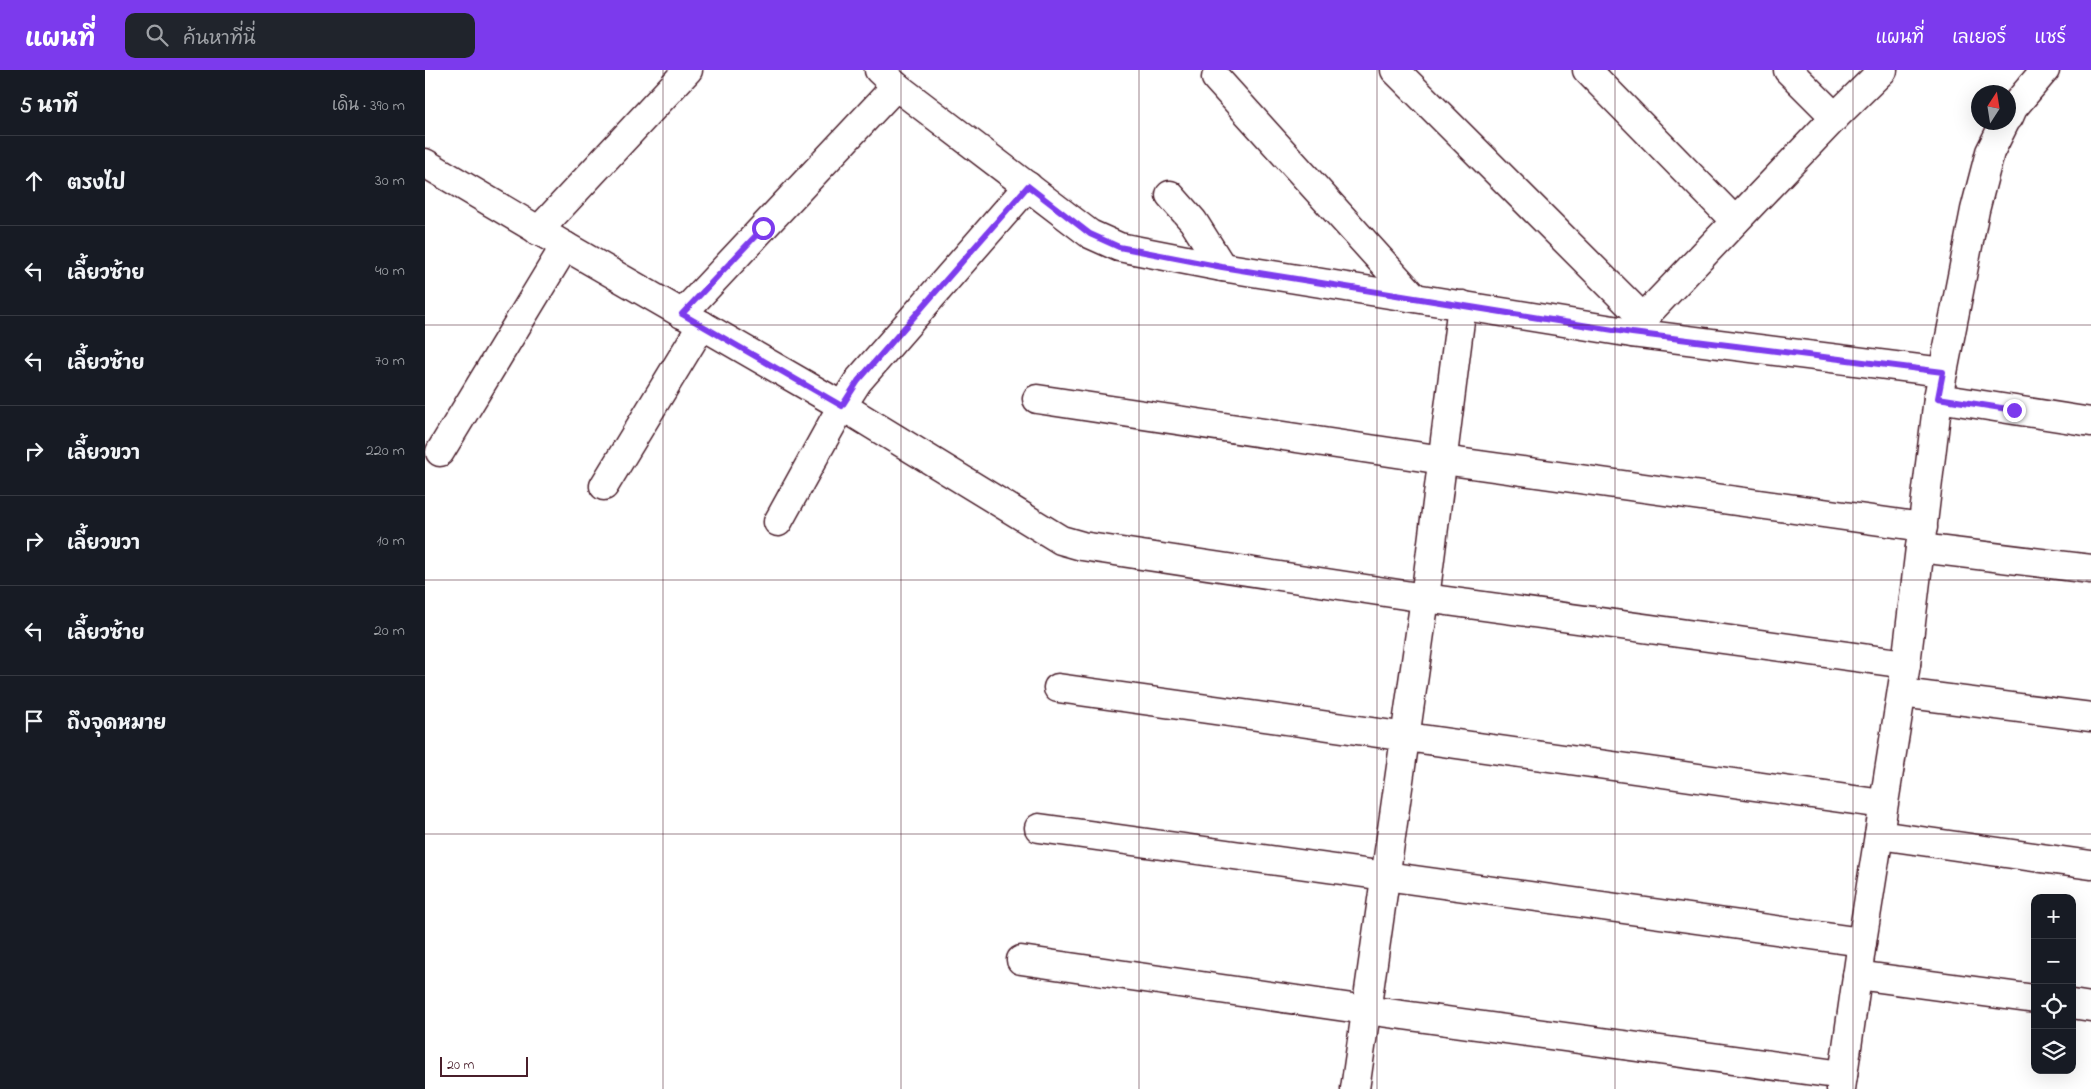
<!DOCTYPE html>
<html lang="th">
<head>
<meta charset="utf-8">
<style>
  :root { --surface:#171b24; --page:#20242c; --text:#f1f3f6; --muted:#9ea1a6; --line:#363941; --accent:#7c3aed }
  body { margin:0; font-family:"Indie Flower","Playpen Sans Thai",sans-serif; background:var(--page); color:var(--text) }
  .controls { position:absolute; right:15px; bottom:15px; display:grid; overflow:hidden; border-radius:10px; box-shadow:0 5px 20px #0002 }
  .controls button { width:45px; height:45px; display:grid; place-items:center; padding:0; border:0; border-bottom:1px solid var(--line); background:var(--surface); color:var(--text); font:25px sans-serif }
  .compass { position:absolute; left:1546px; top:15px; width:45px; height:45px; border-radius:50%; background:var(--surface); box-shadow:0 5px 20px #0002; rotate:12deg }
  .scale { position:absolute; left:15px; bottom:12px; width:88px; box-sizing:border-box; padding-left:5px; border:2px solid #4a1f2b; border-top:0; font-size:14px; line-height:18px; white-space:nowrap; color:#4a1f2b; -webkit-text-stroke:4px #fff; paint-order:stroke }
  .stop { position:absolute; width:15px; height:15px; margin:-11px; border:4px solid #7c3aed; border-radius:50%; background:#fff }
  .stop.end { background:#7c3aed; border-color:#fff; box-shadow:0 1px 5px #0008 }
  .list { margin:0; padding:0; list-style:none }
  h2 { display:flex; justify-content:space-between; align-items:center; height:65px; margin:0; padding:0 20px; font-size:21px }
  h2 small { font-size:16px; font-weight:400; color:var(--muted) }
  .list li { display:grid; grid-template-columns:32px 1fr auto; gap:15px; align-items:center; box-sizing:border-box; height:90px; padding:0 20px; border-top:1px solid var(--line) }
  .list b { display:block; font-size:19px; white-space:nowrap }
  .list em { font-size:16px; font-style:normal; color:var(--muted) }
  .icon { flex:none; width:28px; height:28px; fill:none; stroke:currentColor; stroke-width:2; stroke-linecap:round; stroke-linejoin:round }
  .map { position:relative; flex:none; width:1666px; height:1019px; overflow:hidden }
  header { display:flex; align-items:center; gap:30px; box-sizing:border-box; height:70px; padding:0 25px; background:var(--accent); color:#fff }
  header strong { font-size:24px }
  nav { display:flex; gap:28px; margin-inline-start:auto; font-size:18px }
  .search { width:350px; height:45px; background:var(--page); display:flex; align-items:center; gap:12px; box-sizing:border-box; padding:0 18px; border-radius:10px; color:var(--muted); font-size:19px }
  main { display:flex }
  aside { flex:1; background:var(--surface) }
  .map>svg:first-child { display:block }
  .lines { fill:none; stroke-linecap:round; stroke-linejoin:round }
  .minor-casing { stroke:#4a1f2b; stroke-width:31 }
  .minor { stroke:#fff; stroke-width:28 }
  .route { stroke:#7c3aed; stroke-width:6 }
  .grid { fill:none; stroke:#4a1f2b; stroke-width:1; stroke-opacity:0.55 }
</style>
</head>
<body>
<header>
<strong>แผนที่</strong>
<div class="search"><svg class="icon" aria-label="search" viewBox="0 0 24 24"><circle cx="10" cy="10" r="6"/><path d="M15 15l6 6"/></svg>ค้นหาที่นี่</div>
<nav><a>แผนที่</a><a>เลเยอร์</a><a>แชร์</a></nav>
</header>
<main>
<aside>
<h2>5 นาที<small>เดิน · 390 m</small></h2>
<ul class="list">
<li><svg class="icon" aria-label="ahead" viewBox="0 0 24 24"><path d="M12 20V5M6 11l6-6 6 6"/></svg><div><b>ตรงไป</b></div><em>30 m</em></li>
<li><svg class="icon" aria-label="left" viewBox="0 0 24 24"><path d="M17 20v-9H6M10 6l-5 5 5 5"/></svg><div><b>เลี้ยวซ้าย</b></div><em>40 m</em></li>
<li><svg class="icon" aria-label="left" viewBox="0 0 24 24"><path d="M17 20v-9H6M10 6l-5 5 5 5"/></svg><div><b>เลี้ยวซ้าย</b></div><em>70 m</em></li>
<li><svg class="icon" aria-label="right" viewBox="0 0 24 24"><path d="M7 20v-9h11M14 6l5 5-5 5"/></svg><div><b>เลี้ยวขวา</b></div><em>220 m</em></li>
<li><svg class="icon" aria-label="right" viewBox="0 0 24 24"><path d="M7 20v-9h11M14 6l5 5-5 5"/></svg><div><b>เลี้ยวขวา</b></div><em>10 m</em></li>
<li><svg class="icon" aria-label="left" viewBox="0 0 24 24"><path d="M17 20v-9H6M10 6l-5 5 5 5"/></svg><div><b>เลี้ยวซ้าย</b></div><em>20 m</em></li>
<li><svg class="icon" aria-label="arrive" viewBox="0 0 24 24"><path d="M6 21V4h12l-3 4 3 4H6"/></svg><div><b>ถึงจุดหมาย</b></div></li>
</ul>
</aside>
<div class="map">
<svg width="1666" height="1019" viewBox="0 0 1666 1019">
  <rect width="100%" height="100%" fill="#fff"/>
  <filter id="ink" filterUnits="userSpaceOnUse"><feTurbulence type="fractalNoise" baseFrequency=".02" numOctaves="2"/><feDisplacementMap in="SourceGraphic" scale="10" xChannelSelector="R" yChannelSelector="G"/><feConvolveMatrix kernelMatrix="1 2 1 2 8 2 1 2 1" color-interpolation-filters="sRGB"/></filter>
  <g filter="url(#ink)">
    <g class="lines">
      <defs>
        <g id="minor">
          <path d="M454,0L471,16L665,164L694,177L797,197L1207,263L1518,302"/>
          <path d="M970,0L1218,248"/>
          <path d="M1162,0L1310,151"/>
          <path d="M1363,0L1410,47"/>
          <path d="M791,8L989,227"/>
          <path d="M1584,47L1588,38L1620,0"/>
          <path d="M0,93L140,176L417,336L636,470L657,476L1000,528L1481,594"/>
          <path d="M745,125L768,151L797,197"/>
          <path d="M113,161L263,0"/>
          <path d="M257,244L471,16"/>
          <path d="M1207,263L1218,248L1410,47L1458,0"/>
          <path d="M1513,328L1666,352"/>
          <path d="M612,329L1018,390L1498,457"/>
          <path d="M15,382L140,176"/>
          <path d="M179,416L277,255"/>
          <path d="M353,452L417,336L433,311L603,116"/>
          <path d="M1495,478L1666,499"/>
          <path d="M633,618L1458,734"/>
          <path d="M1477,623L1666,647"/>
          <path d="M614,758L1437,872"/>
          <path d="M1454,765L1666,795"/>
          <path d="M596,890L941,940L1418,1005"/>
          <path d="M1432,905L1610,929"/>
          <path d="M1647,934L1666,937"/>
          <path d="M930,1019L1000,528L1037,235"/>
          <path d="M1416,1019L1437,872L1481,594L1513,328L1550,140L1565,82L1580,52"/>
        </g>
      </defs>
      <!-- minor casing -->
      <use href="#minor" class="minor-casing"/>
      <!-- minor -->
      <use href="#minor" class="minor"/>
    </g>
  </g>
  <g class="lines" filter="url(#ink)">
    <!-- route -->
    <path class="route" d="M338,158L257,244L417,336L433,311L603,116L665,164L694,177L797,197L1207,263L1518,302L1513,328L1589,340"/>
  </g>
  <!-- grid -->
  <path class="grid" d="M238,0V1019M476,0V1019M714,0V1019M952,0V1019M1190,0V1019M1428,0V1019M0,255H1666M0,510H1666M0,764H1666"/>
</svg>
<div class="controls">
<button>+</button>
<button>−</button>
<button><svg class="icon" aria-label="locate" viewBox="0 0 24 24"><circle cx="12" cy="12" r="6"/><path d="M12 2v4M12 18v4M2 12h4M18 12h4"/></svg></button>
<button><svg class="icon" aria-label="layers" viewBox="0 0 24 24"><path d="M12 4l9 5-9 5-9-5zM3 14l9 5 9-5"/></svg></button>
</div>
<svg class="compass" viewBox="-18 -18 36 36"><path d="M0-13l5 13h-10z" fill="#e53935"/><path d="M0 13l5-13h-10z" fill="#9ea1a6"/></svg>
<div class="scale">20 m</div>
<div class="stop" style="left:338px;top:158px"></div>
<div class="stop end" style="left:1589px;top:340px"></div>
</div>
</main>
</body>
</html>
